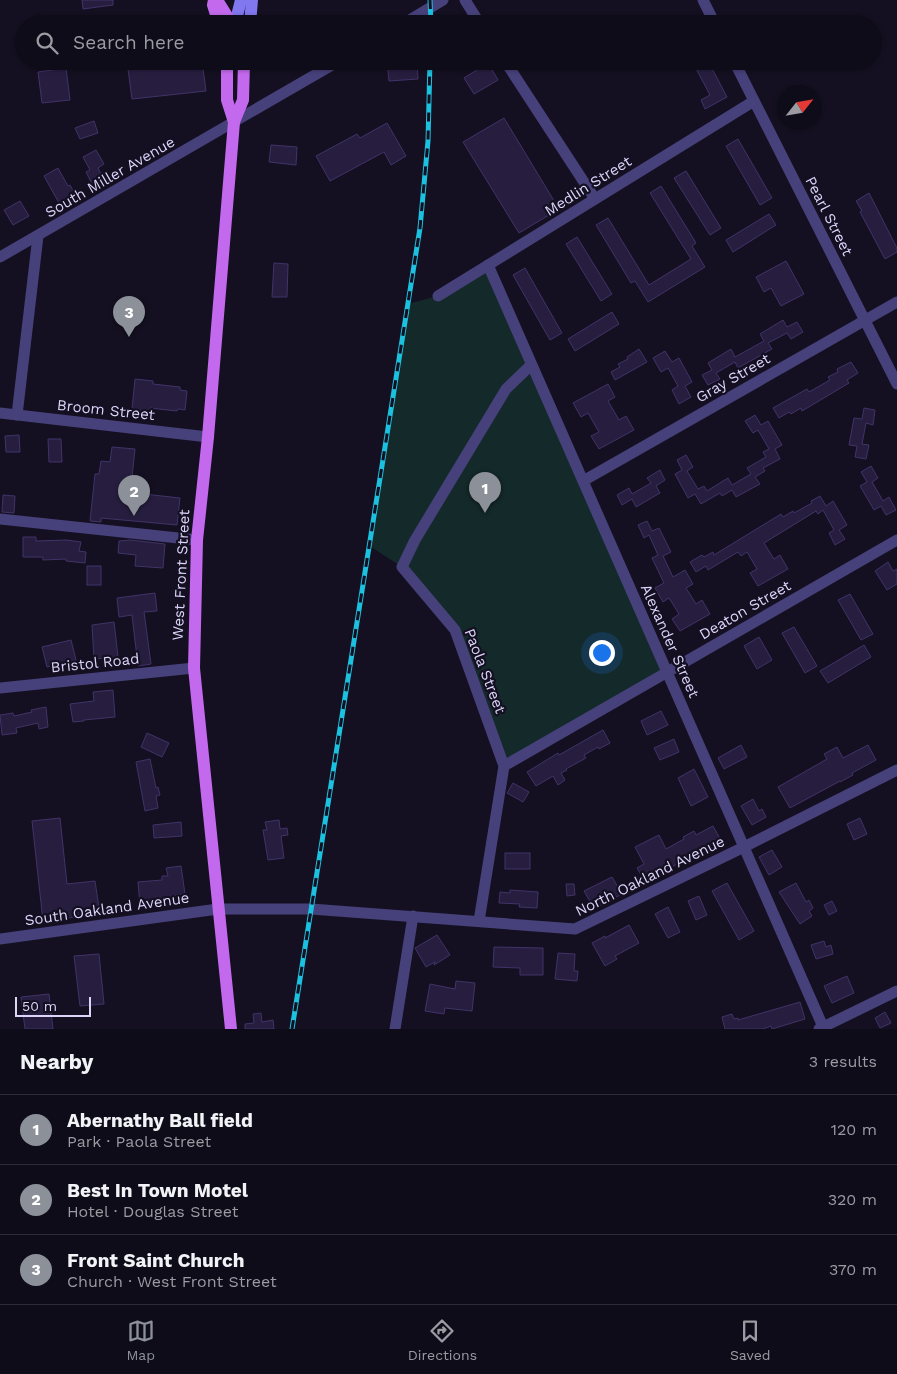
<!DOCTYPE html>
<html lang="en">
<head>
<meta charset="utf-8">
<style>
  :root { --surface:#0f0c19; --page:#1d1a26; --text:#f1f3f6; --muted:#9b9ba2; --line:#2f2c38; --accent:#8c9099 }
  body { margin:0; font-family:"Work Sans",sans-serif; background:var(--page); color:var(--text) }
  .compass { position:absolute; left:777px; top:85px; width:45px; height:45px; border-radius:50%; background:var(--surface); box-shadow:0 1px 4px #0004; rotate:59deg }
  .scale { position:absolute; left:15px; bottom:12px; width:76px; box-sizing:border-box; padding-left:5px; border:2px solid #dbd5fa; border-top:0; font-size:14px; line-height:18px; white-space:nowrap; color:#dbd5fa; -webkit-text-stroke:4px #141021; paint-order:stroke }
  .you { position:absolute; left:601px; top:652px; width:18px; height:18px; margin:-12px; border:4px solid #fff; border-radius:50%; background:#1a73e8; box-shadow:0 0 0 8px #1a73e833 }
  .badge { display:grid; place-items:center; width:32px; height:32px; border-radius:50%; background:var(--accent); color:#fff; font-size:16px; font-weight:700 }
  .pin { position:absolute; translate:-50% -41px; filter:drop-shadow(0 1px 2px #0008) }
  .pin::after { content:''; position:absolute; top:26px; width:18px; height:15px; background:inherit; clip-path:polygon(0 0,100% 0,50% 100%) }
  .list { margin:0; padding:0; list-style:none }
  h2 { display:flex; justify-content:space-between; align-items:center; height:65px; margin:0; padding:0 20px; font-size:21px }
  h2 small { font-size:16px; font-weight:400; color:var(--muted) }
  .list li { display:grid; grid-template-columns:32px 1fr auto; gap:15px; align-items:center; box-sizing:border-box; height:70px; padding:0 20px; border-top:1px solid var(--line) }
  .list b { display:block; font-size:19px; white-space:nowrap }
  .list p { margin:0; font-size:16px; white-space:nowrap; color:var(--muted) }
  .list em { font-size:16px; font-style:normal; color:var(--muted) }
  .icon { flex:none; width:28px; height:28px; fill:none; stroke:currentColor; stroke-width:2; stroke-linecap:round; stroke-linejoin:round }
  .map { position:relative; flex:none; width:897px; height:1029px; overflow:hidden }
  .search { position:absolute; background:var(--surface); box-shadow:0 1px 4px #0004; left:15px; right:15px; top:15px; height:55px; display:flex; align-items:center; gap:12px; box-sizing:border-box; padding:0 18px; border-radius:28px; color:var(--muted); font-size:19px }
  .sheet { height:275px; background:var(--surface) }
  nav { display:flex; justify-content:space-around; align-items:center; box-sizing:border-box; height:70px; border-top:1px solid var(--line); background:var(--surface); font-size:14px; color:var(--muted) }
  nav a { display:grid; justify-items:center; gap:2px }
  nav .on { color:var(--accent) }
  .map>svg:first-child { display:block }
  .green { fill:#14292a }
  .building { fill:#271e3f; stroke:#413368 }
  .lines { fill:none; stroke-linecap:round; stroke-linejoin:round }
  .street { stroke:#46417a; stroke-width:11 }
  .secondary { stroke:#8177ee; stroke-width:12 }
  .primary { stroke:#c369ed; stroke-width:12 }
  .rail-casing { stroke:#1bc1df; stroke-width:5 }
  .rail { stroke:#141021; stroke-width:3; stroke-dasharray:9; stroke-linecap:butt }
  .labels { text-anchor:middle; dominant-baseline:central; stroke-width:4.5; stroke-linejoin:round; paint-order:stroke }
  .street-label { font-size:15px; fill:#dbd5fa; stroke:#141021 }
</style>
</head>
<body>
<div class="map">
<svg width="897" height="1029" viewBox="0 0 897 1029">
  <rect width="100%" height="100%" fill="#141021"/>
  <!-- green -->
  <path class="green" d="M488,265L667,672L504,766L455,630L402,567L368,545L408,304L438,296Z"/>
  <!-- building -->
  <g class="building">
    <path d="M82,0H113V5L83,9Z"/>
    <path d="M202,61L206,91L132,99L128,69Z"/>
    <path d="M387,61H417L418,79L389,81Z"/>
    <path d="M692,61H708L727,97L705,109L701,100L710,95Z"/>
    <path d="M488,63L498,80L474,94L464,78Z"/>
    <path d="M66,68L70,100L42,103L38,72Z"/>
    <path d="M504,118L559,209L519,233L463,142Z"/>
    <path d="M94,121L98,133L80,139L75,128Z"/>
    <path d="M387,123L406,156L391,165L384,152L330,181L316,156L357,134L360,138Z"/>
    <path d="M738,139L772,198L760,205L726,146Z"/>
    <path d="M271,145L297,147L296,165L269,162Z"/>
    <path d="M96,150L104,164L98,168L104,180L93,186L86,172L90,170L83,157Z"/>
    <path d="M58,168L68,186L70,185L75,194L59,203L44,176Z"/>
    <path d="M686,171L721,228L710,235L674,178Z"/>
    <path d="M661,186L696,243L692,246L705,267L648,302L635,281L631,283L596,225L608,218L649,285L691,259L650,193Z"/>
    <path d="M869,193L897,248V252L885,259L860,212L862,211L856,201Z"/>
    <path d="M20,201L29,216L13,225L4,210Z"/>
    <path d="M769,214L776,225L733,252L726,240Z"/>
    <path d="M577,237L612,294L601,301L566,244Z"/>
    <path d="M786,261L804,294L781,306L771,288L764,292L756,277Z"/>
    <path d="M274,263L288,264L287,297H272Z"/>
    <path d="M525,268L562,333L550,340L513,275Z"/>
    <path d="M612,312L619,324L575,351L568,339Z"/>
    <path d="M783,320L787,327L797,322L803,332L791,339L787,333L768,343L772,349L738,368L735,362L716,373L720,379L708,385L702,375L712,370L708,363L731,349L735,357L764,341L760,334Z"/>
    <path d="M639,349L647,362L615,380L611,372L620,367L618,364L628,359L627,357Z"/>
    <path d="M665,351L672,362L679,358L692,382L685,386L691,397L679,404L672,390L678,386L668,368L661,372L653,358Z"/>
    <path d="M851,362L858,373L847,380L849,383L802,411L801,408L791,414L789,412L779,418L773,408L807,389L809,392L830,380L828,377L838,372L837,369Z"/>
    <path d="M135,379L153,381V384L180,387V390L187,391L185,410L178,409L177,411L150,408V412L132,409Z"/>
    <path d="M608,384L615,397L608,401L619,420L626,416L634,430L599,449L591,436L599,432L588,413L581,417L573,403Z"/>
    <path d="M864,408L875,410L873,425L866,423L862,444L869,445L866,459L855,457L857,446L849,445L854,418L862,419Z"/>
    <path d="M755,415L761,425L768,421L782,445L775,449L780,459L763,468L765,471L755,477L760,484L736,497L732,490L722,496L720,493L701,504L695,494L688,498L675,474L682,470L677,460L686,455L693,467L687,471L698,489L704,486L707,491L728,478L732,485L751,474L747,468L766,457L763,452L769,449L758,430L753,433L745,421Z"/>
    <path d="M19,435L20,452H6L5,436Z"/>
    <path d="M48,439H61L62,462H49Z"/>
    <path d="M112,447L135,449L132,477L127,476L126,492L180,498L177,525L101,518V522L90,521L95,474H99L101,461L110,462Z"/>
    <path d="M871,466L878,478L872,482L883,501L889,497L896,510L886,515L881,506L874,510L860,486L867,482L861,472Z"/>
    <path d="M660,470L665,480L656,486L660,493L636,507L632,499L622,505L617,495L629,488L632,494L651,483L647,478Z"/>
    <path d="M3,495L15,496L14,513L2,512Z"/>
    <path d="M820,496L826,506L833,501L847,525L839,530L845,539L835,545L829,533L834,530L823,510L818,514L816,511L764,543L774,559L780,555L788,569L758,586L750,573L757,569L747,552L741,556L738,552L708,570L706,566L696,572L690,562L702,555L704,557L713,552L714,555L781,514L783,517L793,511L794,513L812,503L811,501Z"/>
    <path d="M647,521L652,531L659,528L671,552L663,556L673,577L685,570L693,584L686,588L696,604L702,600L710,614L680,631L672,619L679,614L669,598L663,602L655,588L664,583L652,558L658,555L649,535L644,538L638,525Z"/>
    <path d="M23,537H36V541L67,540L81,542L79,551L86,552L85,563L66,561V559L43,560V557H23Z"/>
    <path d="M130,540L165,544L163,568L135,566L136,555L118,553L119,541Z"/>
    <path d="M888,562L893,571L897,569V584L887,590L875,571Z"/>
    <rect x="87" y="566" width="14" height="19"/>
    <path d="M155,593L157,611L144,612L151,664L138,666L132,615L119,617L117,598Z"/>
    <path d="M850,594L873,634L861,640L838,600Z"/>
    <path d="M114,622L118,657L94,659L92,625Z"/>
    <path d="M794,627L817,666L805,673L782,633Z"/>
    <path d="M759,637L772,660L757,669L744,646Z"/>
    <path d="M71,640L76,660L47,667L42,647Z"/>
    <path d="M864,645L871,657L828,683L820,671Z"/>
    <path d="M113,690L115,717L84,720V721L73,722L70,704L94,701L93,692Z"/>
    <path d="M46,707L48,727L39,729L38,723L16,728L17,733L2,735L0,715L13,713L14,716L32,712L31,710Z"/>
    <path d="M661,711L668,725L647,735L641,721Z"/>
    <path d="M603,730L610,743L599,749L598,747L584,755L586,758L566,769L567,770L561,773L565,780L558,785L553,776L536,786L527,772L558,753L559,755Z"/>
    <path d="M147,733L169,743L162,757L141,747Z"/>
    <path d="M674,739L679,752L660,760L654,748Z"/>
    <path d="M741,745L747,757L724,769L718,758Z"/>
    <path d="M868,745L876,760L852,773L853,775L840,782V781L790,808L778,787L827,759L824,754L837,747L843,758Z"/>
    <path d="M150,759L156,788L158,787L160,795L156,796L158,808L145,811L136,762Z"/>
    <path d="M694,769L708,797L691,806L678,778Z"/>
    <path d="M513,783L529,792L523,802L507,793Z"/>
    <path d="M753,799L759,811L762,809L766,817L752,825L741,806Z"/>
    <path d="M60,818L67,884L95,881L100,914L43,921L32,821Z"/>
    <path d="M860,818L867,834L854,840L847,824Z"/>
    <path d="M279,820L280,829L287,828L288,835L281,836L284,858L268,860L263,830H267L265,822Z"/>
    <path d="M181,822L182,836L154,838L153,825Z"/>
    <path d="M713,826L723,844L694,858L692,854L684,858L685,862L678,866L677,864L645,882L637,868L644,864L635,847L659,835L666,849L684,839L683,837L694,831L696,835Z"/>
    <path d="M772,850L782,867L769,875L759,857Z"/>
    <rect x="505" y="853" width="25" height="16"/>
    <path d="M181,866L185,894L159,898V905L140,906L138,882L162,880V876H168L166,868Z"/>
    <path d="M612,877L622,894L594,909L584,891Z"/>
    <path d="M727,883L754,931L739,940L712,891Z"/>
    <path d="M796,883L806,902L809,900L813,908L809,911L812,916L800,924L779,892Z"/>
    <path d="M566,884H574L575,895L567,896Z"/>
    <path d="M510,890L538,892L537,908L519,907L520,904L499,903L500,892L510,893Z"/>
    <path d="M699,896L707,915L696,920L688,901Z"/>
    <path d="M832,901L837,911L829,915L824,905Z"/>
    <path d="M668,907L680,932L668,938L655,914Z"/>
    <path d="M629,925L639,943L615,956L617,959L605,966L592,943L605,936V938Z"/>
    <path d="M437,935L450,955L434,965L435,962L426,967L415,948Z"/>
    <path d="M824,941L826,947L831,945L833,954L816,959L811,945Z"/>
    <path d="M494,947L543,948V975H520V968L493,967Z"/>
    <path d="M558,953L575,954L574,971H578L577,981L555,979Z"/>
    <path d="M99,954L104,1004L80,1006L74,956Z"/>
    <path d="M847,976L854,993L832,1003L824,986Z"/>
    <path d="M456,981L475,983L472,1011L445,1008L444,1014L425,1011L430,984L455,989Z"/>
    <path d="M49,994L53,1029H25L21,997Z"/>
    <path d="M800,1002L805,1019L772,1029L771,1026L763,1029H725L722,1017L732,1014L734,1019L738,1018V1020Z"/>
    <path d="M885,1012L891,1023L880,1028L875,1018Z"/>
    <path d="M261,1013L262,1022L273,1020L274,1029H245V1024L254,1023L253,1014Z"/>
  </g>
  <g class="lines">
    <!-- street -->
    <g class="street">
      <path d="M465,0L480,24"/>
      <path d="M703,0L715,24"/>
      <path d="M403,24L443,0"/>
      <path d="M505,61L595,199"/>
      <path d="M734,61L897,384"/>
      <path d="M0,257L339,61"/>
      <path d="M488,265L824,1029"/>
      <path d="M438,296L754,101"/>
      <path d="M0,413L208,437"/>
      <path d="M17,415L38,236"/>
      <path d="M583,481L897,302"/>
      <path d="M0,519L197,540"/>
      <path d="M0,688L194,668"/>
      <path d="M504,766L897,540"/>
      <path d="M479,921L504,766L455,630L402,567L415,540L506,389L531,365"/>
      <path d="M0,939L218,909H311L575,929L744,847L897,770"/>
      <path d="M395,1029L413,916"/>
      <path d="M819,1029L897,991"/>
    </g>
    <!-- secondary -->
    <g class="secondary">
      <path d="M235,24L241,0"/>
      <path d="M250,24L252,0"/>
    </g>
    <!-- primary -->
    <g class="primary">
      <path d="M214,0L213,5L219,24"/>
      <path d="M217,0L232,24"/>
      <path d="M227,61V100L234,122"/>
      <path d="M231,1029L194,668L197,540L208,437L234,122L243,100L244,61"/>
    </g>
    <defs>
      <g id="rail">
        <path d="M430,0L431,24"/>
        <path d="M292,1029L420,228L428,141L430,61"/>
      </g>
    </defs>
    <!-- rail casing -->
    <use href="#rail" class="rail-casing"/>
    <!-- rail -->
    <use href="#rail" class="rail"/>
  </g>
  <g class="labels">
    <!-- street labels -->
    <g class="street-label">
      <text transform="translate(110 177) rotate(-30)">South Miller Avenue</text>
      <text transform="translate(588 186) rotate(-32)">Medlin Street</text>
      <text transform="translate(829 216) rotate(63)">Pearl Street</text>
      <text transform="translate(733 378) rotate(-30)">Gray Street</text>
      <text transform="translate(106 410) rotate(6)">Broom Street</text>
      <text transform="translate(181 575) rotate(-87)">West Front Street</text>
      <text transform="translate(745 610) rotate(-30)">Deaton Street</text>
      <text transform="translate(670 641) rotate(66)">Alexander Street</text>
      <text transform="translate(95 663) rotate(-6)">Bristol Road</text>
      <text transform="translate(485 671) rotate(69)">Paola Street</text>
      <text transform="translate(650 876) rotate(-26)">North Oakland Avenue</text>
      <text transform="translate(107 909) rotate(-8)">South Oakland Avenue</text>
    </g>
  </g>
</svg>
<svg class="compass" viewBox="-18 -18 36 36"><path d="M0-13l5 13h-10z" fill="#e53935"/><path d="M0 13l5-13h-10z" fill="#9b9ba2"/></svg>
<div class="scale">50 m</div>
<div class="you"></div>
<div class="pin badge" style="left:485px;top:513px">1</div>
<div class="pin badge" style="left:134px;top:516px">2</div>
<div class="pin badge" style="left:129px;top:337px">3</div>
<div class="search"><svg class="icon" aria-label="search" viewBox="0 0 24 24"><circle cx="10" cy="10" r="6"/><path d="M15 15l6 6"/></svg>Search here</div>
</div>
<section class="sheet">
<h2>Nearby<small>3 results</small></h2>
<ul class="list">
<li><span class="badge">1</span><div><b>Abernathy Ball field</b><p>Park · Paola Street</p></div><em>120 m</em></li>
<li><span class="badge">2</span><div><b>Best In Town Motel</b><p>Hotel · Douglas Street</p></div><em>320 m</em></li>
<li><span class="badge">3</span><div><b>Front Saint Church</b><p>Church · West Front Street</p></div><em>370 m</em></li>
</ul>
</section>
<nav>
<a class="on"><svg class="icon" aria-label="map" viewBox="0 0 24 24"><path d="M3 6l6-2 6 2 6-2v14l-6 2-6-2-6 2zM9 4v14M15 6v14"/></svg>Map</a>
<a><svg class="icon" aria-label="directions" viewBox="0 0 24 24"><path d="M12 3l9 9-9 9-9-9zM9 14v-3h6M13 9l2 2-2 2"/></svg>Directions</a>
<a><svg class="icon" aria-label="saved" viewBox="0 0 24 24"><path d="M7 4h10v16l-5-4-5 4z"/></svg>Saved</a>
</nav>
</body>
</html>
